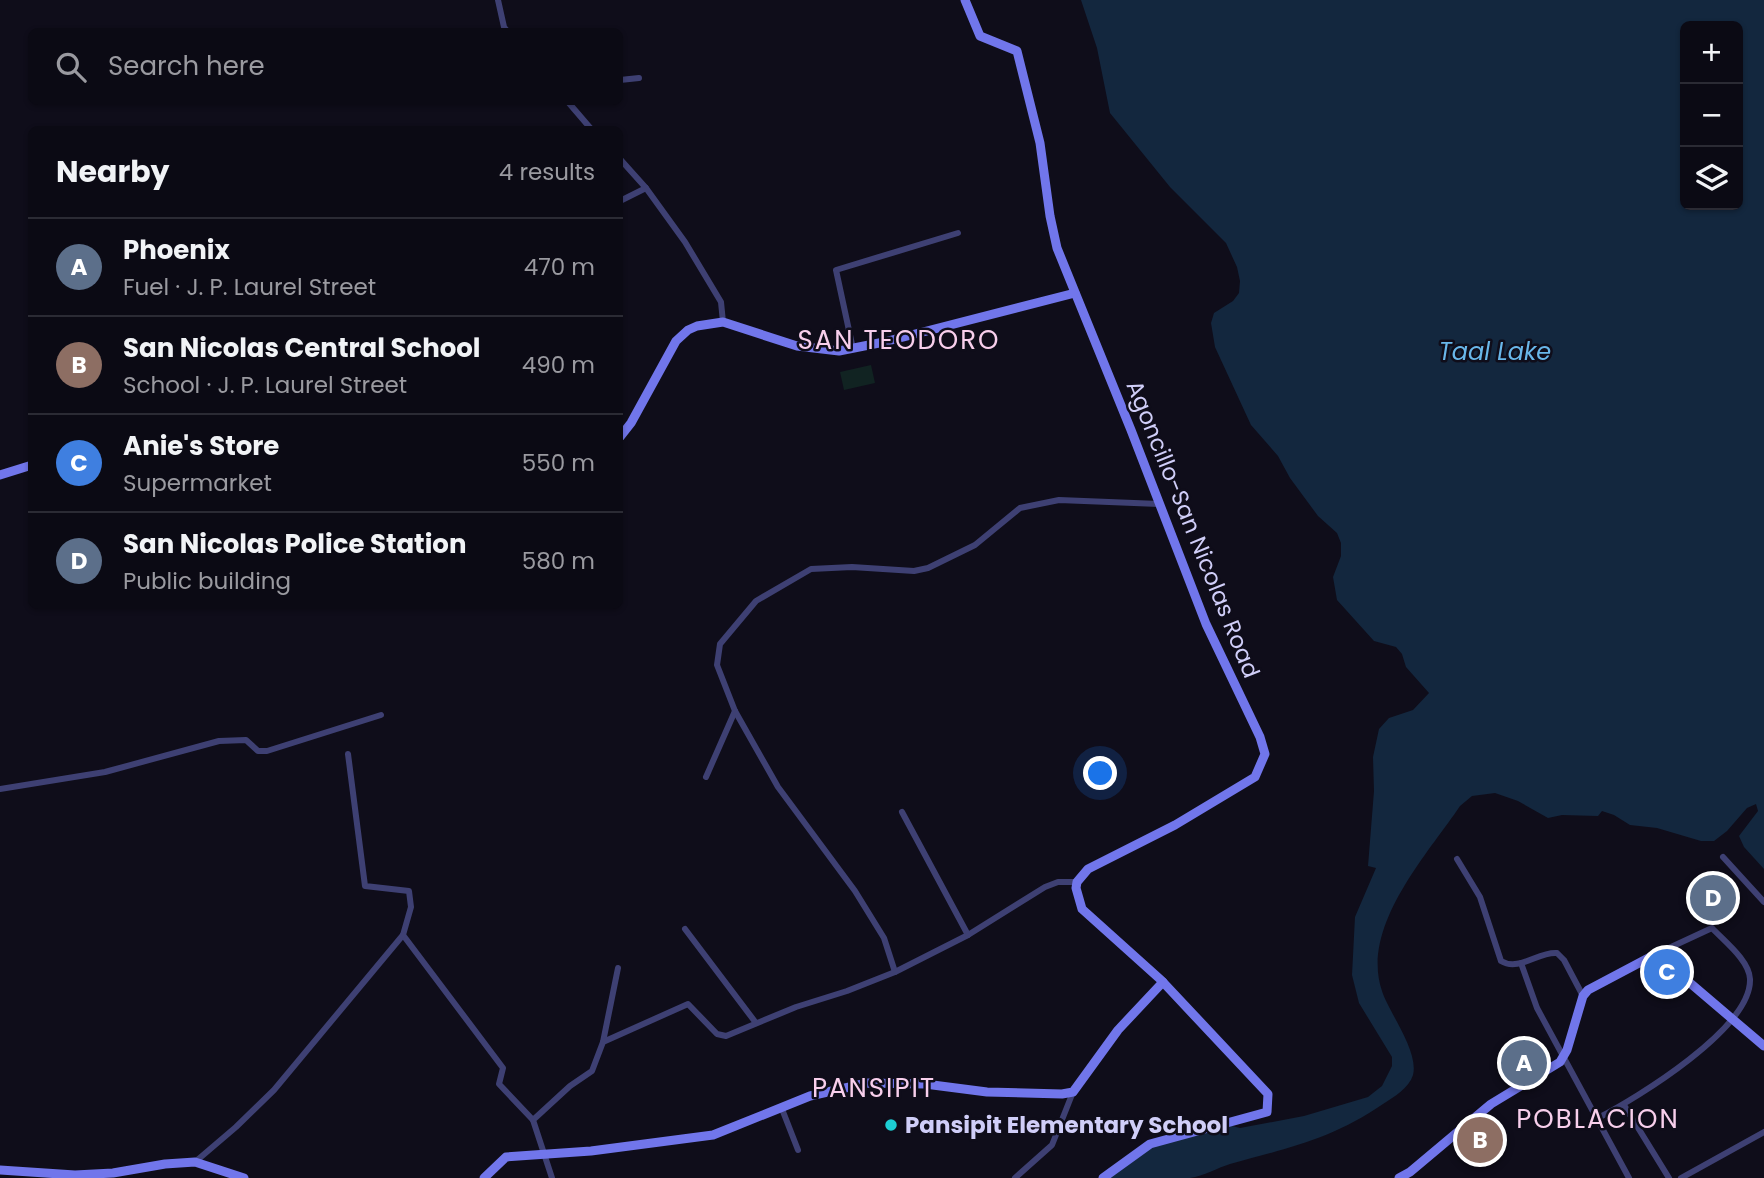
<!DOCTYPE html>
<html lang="en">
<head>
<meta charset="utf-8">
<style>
  :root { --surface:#0b0a14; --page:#14131d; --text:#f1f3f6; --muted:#9a9aa0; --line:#2b2b34; --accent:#0b8043 }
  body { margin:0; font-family:Poppins,sans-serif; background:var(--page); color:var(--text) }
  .controls { position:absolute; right:21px; top:21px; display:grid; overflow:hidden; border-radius:10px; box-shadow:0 2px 5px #0004 }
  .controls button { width:63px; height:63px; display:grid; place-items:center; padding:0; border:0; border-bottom:2px solid var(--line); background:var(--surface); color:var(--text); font:35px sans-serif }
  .you { position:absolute; left:1101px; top:774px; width:24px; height:24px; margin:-18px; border:5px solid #fff; border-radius:50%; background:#1a73e8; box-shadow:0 0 0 10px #1a73e833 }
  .badge { display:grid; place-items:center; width:46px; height:46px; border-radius:50%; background:var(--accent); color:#fff; font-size:23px; font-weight:700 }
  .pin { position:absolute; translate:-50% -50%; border:4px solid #fff; box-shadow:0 2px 7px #0006 }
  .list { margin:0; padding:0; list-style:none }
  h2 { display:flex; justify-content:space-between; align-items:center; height:91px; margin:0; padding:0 28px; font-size:30px }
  h2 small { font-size:23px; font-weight:400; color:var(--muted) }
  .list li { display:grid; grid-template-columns:46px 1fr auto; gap:21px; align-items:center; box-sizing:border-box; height:98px; padding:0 28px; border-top:2px solid var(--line) }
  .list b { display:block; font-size:26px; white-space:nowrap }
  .list p { margin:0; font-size:23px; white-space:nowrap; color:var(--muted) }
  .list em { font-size:23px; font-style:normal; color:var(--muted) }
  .icon { flex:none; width:38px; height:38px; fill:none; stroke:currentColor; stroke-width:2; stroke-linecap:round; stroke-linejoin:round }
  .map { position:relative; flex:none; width:1764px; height:1178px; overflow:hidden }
  .search { position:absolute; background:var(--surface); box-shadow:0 2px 5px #0004; left:28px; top:28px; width:595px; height:77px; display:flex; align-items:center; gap:18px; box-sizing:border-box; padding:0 24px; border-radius:10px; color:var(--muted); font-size:26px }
  .panel { position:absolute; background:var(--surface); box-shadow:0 2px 5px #0004; left:28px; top:126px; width:595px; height:483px; border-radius:10px }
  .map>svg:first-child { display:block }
  .green { fill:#112322 }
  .water { fill:#13273e; fill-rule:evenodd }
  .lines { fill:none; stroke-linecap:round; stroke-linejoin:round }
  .street { stroke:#3e4073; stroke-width:6 }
  .secondary { stroke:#7176eb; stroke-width:9 }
  .poi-dot { fill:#1dced4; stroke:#0f0d1a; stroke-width:2.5 }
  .labels { text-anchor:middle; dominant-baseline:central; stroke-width:5; stroke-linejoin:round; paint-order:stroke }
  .street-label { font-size:23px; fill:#d0cef8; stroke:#0f0d1a }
  .poi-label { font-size:23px; font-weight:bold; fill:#d0cef8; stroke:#0f0d1a; text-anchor:start }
  .water-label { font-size:24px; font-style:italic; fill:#69b7ea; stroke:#0f0d1a }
  .quarter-label { font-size:26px; letter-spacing:2px; fill:#f8cfec; stroke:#0f0d1a }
</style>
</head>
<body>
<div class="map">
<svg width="1764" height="1178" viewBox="0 0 1764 1178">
  <rect width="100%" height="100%" fill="#0f0d1a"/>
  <!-- green -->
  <path class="green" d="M871,365L875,383L844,390L840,372Z"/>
  <!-- water -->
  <path class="water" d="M1081,0H1764V869L1744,847L1739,836L1758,811L1756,804L1747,808L1727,831L1714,841H1701L1657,828L1630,825L1614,815L1602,811L1598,816L1562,815L1548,818L1518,801L1495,793L1472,796L1460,806C1427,855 1360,927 1382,991C1389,1013 1419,1051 1413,1075C1409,1088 1394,1097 1383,1104C1332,1139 1288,1148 1230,1164C1217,1168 1204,1176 1190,1178C1166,1178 1135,1178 1110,1178L1157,1140L1228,1125L1240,1128L1304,1116L1368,1097L1382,1086L1392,1066V1057L1359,1003L1352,975L1355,917L1376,868L1368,866L1374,791L1373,757L1379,729L1389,718L1413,710L1429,693L1406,667L1402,654L1396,647L1374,641L1337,600L1333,577L1341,556V543L1337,533L1318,516L1290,478L1278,456L1251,425L1215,347L1211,323L1214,313L1233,301L1239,293L1240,281L1237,267L1226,243L1170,187L1110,113L1097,48ZM1685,26H1738V205H1685Z"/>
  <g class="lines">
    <!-- street -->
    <g class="street">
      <path d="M498,0L504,27L508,32"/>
      <path d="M620,80L639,78"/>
      <path d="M568,102L592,130"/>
      <path d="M620,159L646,188L685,242L721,302L723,322"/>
      <path d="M620,201L646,188"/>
      <path d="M853,349L836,270L958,233"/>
      <path d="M348,754L365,886L409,891L411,907L403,935L503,1068L499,1084L533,1120"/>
      <path d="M706,777L735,711"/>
      <path d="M0,789L105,772L219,741L246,740L258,751H267L381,715"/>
      <path d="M902,812L968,935"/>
      <path d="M1723,857L1764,902"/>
      <path d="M1457,859L1480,897L1501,961C1519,972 1539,951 1557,953L1564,960L1583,996"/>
      <path d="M685,929L756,1023"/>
      <path d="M1521,963L1537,1008L1629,1178"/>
      <path d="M895,972L884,938L855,891L778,787L735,711L717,665L720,644L756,601L811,569L852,567L914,571L928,568L975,545L1020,508L1059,500L1159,504"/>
      <path d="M603,1042L618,968"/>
      <path d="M1624,1105L1669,1178"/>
      <path d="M782,1109L798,1150"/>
      <path d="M1598,1118C1637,1098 1752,1028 1750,979C1749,960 1724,941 1712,928L1656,954"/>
      <path d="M195,1162L236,1127L274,1090L403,935"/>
      <path d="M552,1178L533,1120L570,1086L592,1071L603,1042L688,1004L717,1034L726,1036L796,1007L847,991L895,972L968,935L1045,887L1058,882H1077"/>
      <path d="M1015,1178L1052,1145L1073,1092"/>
      <path d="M1681,1178L1764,1132"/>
    </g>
    <!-- secondary -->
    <g class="secondary">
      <path d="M965,0L980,36L1017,51L1040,143L1050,216L1057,248L1131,430L1206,624L1260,737L1265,754L1255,777L1175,825L1088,869L1077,882L1076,888L1082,909L1161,980L1268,1094L1267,1112L1150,1144L1103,1178"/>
      <path d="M620,437L631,423L676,341L688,330L697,326L723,322L797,346L839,351L884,342L1075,293"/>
      <path d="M0,475L32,465"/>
      <path d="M0,1170L75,1175L113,1173L165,1164L195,1162L244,1178"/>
      <path d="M484,1178L506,1157L591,1151L713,1135L810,1096L867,1083L925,1084L987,1092L1062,1094L1073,1092L1118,1030L1163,982"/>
      <path d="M1399,1178L1410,1172L1491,1104L1560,1062L1567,1050L1583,996L1588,990L1656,954L1764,1046"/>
    </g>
  </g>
  <!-- markers -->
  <circle class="poi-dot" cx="891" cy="1125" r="7"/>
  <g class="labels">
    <!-- street labels -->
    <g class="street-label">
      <text transform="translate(1193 529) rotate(68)">Agoncillo-San Nicolas Road</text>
    </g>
    <!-- poi labels -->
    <g class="poi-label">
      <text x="905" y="1125">Pansipit Elementary School</text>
    </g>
    <!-- water labels -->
    <g class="water-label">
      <text x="1495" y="351">Taal Lake</text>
    </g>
    <!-- quarter labels -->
    <g class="quarter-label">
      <text x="899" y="340">SAN TEODORO</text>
      <text x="874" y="1088">PANSIPIT</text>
      <text x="1598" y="1119">POBLACION</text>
    </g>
  </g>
</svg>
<div class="controls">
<button>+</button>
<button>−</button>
<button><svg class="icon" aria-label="layers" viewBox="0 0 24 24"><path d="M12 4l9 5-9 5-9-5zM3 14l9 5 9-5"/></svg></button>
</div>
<div class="you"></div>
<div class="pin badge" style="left:1524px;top:1063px;background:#5c6f8a">A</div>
<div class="pin badge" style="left:1480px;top:1140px;background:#8d6e63">B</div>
<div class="pin badge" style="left:1667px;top:972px;background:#3f7fe0">C</div>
<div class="pin badge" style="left:1713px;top:898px;background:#5c6f8a">D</div>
<div class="search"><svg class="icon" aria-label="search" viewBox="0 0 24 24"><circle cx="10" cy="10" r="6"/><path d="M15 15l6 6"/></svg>Search here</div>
<section class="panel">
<h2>Nearby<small>4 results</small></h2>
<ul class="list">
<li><span class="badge" style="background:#5c6f8a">A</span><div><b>Phoenix</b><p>Fuel · J. P. Laurel Street</p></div><em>470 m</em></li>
<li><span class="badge" style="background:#8d6e63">B</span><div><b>San Nicolas Central School</b><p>School · J. P. Laurel Street</p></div><em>490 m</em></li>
<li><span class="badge" style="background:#3f7fe0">C</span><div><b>Anie's Store</b><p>Supermarket</p></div><em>550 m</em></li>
<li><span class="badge" style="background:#5c6f8a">D</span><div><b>San Nicolas Police Station</b><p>Public building</p></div><em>580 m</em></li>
</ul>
</section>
</div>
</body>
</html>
